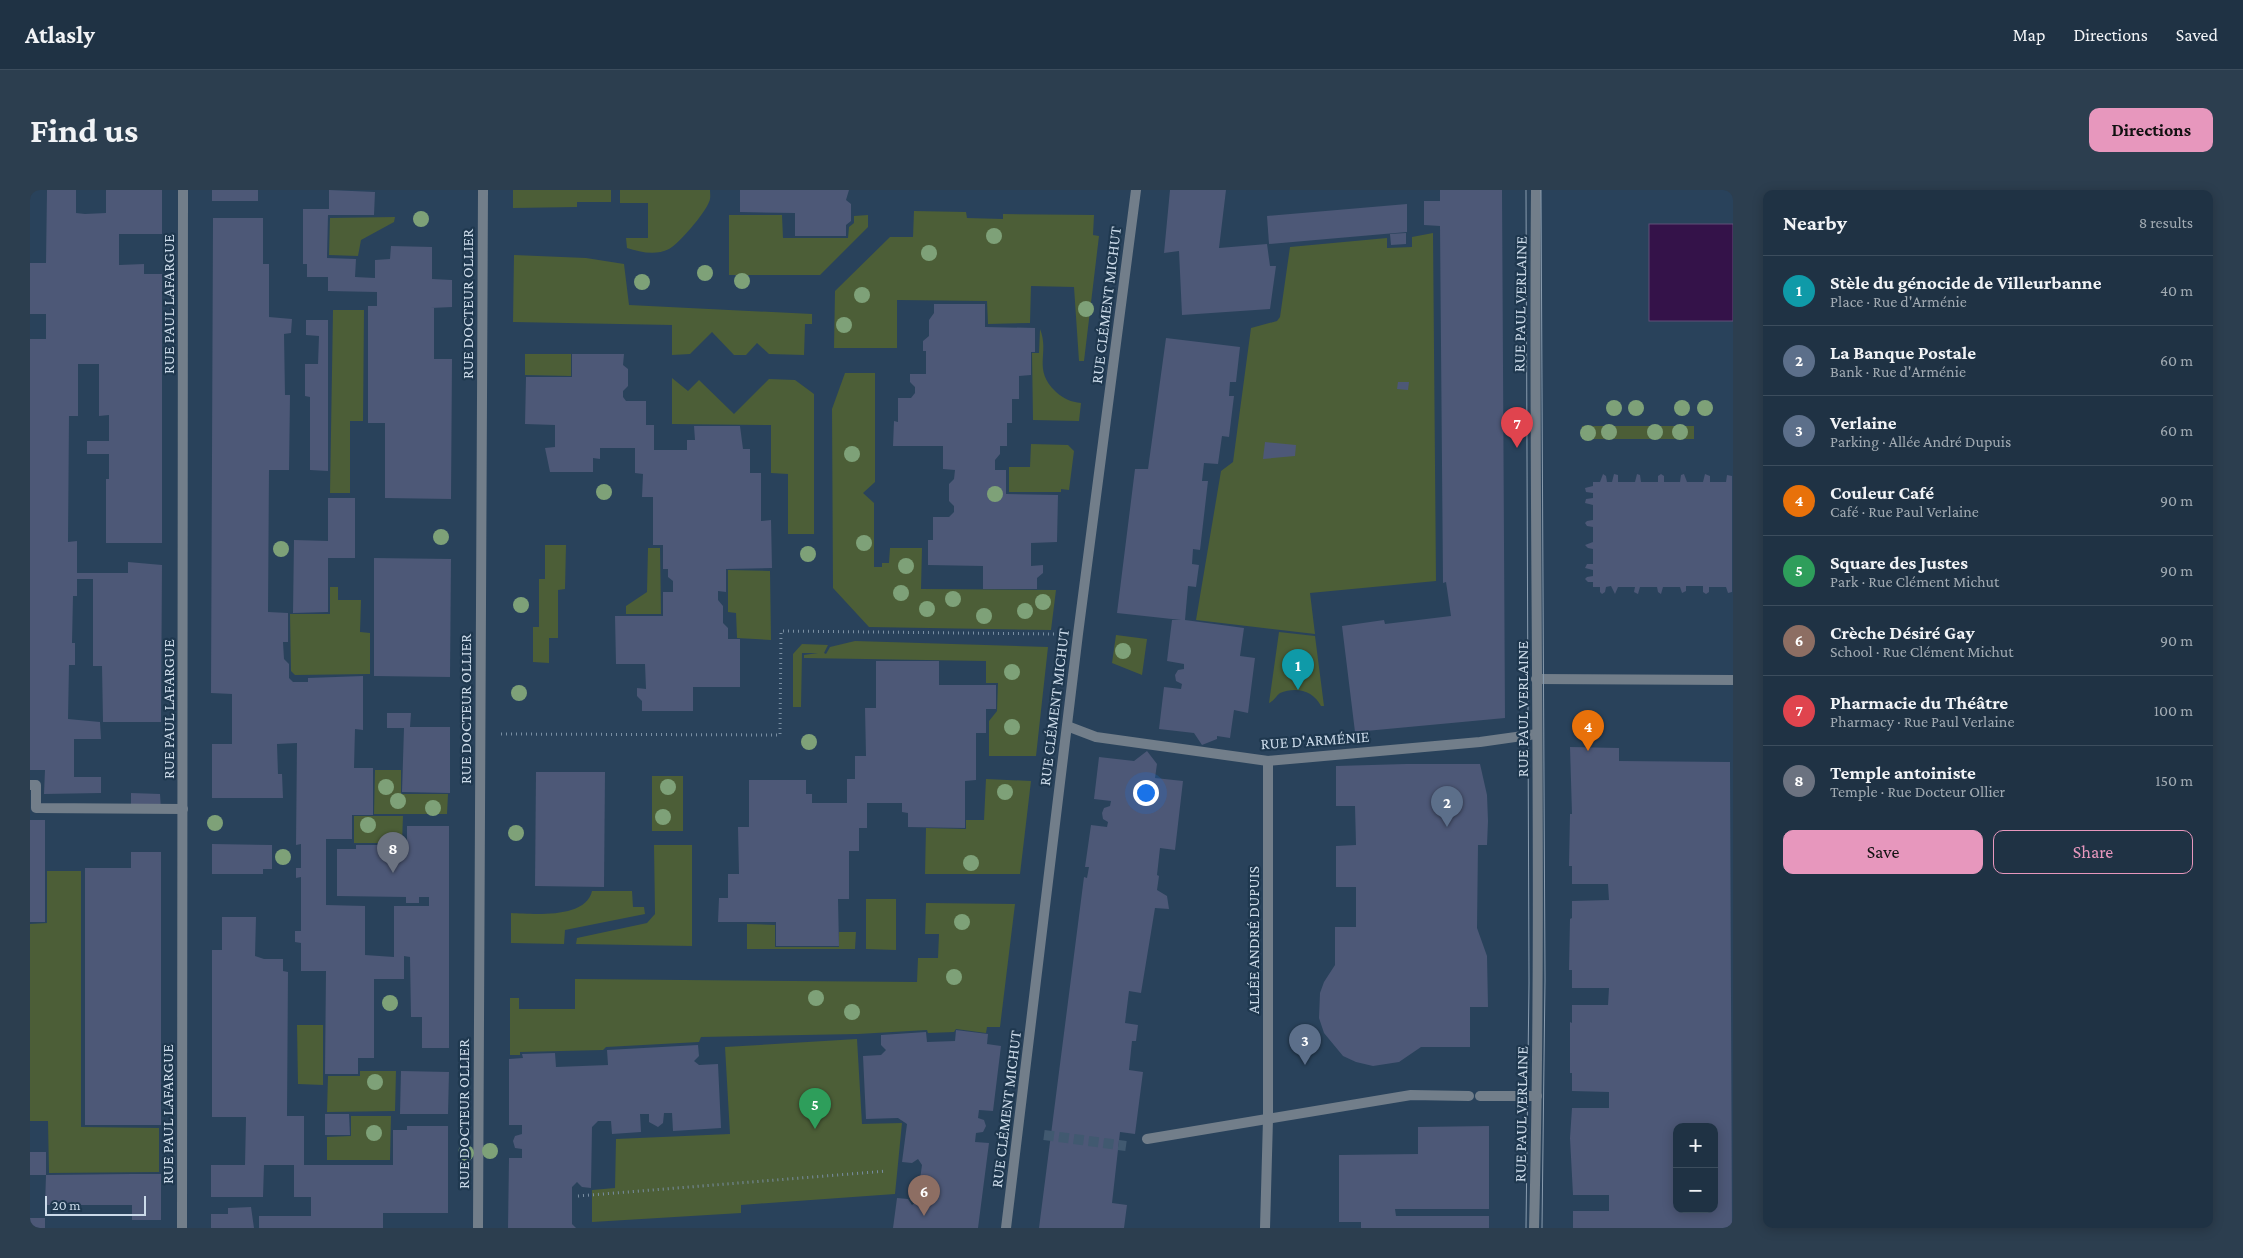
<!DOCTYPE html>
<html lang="en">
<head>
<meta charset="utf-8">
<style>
  :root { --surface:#1f3244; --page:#2c3e4f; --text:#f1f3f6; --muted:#a1aab2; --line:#3c4d5d; --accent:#e797bd }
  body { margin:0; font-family:"Crimson Pro",serif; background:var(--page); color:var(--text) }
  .controls { position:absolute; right:15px; bottom:15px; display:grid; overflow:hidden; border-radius:10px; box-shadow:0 2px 12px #0003 }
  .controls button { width:45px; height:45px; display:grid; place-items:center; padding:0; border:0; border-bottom:1px solid var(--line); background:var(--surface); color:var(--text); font:25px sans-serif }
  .scale { position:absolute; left:15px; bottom:12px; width:101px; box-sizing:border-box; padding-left:5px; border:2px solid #cbdae9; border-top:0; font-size:14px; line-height:18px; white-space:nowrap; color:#cbdae9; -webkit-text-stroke:4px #1f384f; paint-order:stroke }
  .you { position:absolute; left:1115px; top:602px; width:18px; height:18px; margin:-12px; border:4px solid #fff; border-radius:50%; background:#1a73e8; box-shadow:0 0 0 8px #1a73e833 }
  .badge { display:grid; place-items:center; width:32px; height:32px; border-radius:50%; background:var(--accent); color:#fff; font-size:16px; font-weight:700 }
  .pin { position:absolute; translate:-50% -41px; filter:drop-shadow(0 1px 2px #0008) }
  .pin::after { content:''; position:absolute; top:26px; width:18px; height:15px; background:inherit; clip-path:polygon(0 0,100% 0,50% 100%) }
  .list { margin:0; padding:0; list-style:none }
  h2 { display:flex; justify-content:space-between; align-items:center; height:65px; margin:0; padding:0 20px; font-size:21px }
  h2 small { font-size:16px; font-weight:400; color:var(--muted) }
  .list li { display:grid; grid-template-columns:32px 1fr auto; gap:15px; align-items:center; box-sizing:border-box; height:70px; padding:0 20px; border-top:1px solid var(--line) }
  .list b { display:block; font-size:19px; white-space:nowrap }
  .list p { margin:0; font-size:16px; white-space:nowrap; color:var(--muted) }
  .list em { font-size:16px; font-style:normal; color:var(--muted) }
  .actions { display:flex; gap:10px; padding:15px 20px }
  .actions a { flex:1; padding:11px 0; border:1px solid var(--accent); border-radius:10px; text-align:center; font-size:18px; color:var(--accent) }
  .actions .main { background:var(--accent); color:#111 }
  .map { position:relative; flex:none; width:1703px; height:1038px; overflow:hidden; border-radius:10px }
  header { display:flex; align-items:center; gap:30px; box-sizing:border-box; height:70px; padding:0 25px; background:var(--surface); border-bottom:1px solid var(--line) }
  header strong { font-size:24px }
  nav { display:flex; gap:28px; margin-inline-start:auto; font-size:18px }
  .intro { display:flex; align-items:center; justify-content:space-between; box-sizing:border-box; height:120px; padding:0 30px }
  h1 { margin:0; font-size:35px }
  .button { padding:12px 22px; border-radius:10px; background:var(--accent); color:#111; font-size:18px; font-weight:700 }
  main { display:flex; gap:30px; padding:0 30px }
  aside { flex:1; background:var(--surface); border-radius:10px; box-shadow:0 2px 12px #0003 }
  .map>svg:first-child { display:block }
  .green { fill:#4c5e37 }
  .water { fill:#341249; stroke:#614e79 }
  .building { fill:#4d5877; fill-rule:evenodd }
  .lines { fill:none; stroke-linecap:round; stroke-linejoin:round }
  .street-tunnel { stroke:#415970; stroke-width:10; stroke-dasharray:10 5; stroke-linecap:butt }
  .path { stroke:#798ea2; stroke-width:3; stroke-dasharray:1 4; stroke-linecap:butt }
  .street { stroke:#727e8a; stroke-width:10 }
  .tram { stroke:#899caf; stroke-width:1 }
  .tree { fill:#7ea178 }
  .labels { text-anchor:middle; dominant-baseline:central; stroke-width:4.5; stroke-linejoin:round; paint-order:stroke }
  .street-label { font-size:16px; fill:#cbdae9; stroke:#1f384f }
</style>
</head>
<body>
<header>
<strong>Atlasly</strong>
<nav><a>Map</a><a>Directions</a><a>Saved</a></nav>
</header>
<div class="intro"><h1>Find us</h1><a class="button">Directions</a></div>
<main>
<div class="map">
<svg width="1703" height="1038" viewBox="0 0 1703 1038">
  <rect width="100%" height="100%" fill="#29425b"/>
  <!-- green -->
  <g class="green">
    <path d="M483,0H581V12H547V17L483,18Z"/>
    <path d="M590,0H680C680,3 681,9 679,12C675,23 649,54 639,59C625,66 610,62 597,58L596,48H618V13H590Z"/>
    <path d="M884,21L936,22L937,28L973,29V24L1064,25L1063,45L1069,46L1054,171H1049L1044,97L1001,96L1000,133L958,134L957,111L867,110V158H804L805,101L860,47H883Z"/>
    <path d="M699,25H752L753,48H818L819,37L824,33V26L838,25V37L790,85H699Z"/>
    <path d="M365,27L364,32L331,50L328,66L299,65L300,28Z"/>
    <path d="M1403,43L1406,391L1280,403L1285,444L1166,430L1191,281L1203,272L1221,138L1247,131L1250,127L1260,57L1357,48V58L1382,57V47Z"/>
    <path d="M484,65L556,68L594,74L599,115L782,124V134H775L774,165L739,164L727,153L716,165H704L682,142L660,164L642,165V135L483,132Z"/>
    <path d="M303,120H334L333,231H320V303H300Z"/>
    <path d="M1010,139C1020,164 1002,179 1026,202C1034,209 1041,212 1051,213L1049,231L1003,230L1002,163H1009Z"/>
    <path d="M495,164H541V186L495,185Z"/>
    <path d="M815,183H845V292L833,303L844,313V377H852V373H859L860,358H892L891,399L1026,400L1021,440L839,437L803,398L802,219Z"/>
    <path d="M642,188L658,201L669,190L704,224L739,189L765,190L784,204V344H758V284L741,283V235L642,234Z"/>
    <rect x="1552" y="236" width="112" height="13"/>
    <path d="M1001,254L1038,255L1044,261L1039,300L1031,299V302H979V277H1000Z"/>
    <path d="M515,355H536L535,399L528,400V448H519V473L503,472V437H509V389H515Z"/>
    <path d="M618,358H630L631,424H596V416L617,402Z"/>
    <path d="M698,380L740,381L741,450L707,448L706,423L698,422Z"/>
    <path d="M300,397H308V410H331L330,442L340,443V484L265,485L261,481L260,424H300Z"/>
    <path d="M1249,442L1285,446L1294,516H1291C1284,501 1266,496 1250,503C1246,506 1244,511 1239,513Z"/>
    <path d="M1086,445L1117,449L1112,485L1082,473Z"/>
    <path d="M825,451L1018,457L1006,566H959V531L967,521L968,493H956V471L774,468V465L788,463H772L771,517H763V464L772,454L798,455L794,463L796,464L800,457Z"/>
    <path d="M345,580H371V604H418L417,624H344Z"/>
    <rect x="622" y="586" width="31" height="55"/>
    <path d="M956,589L1001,591L990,684H895L896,638L936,639V630H954Z"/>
    <path d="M324,626H373L372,653H324Z"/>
    <path d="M624,655H662V756L546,754L547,748L617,733L625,724Z"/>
    <path d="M17,681H51V937L129,938V982L19,983L18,931H0V734L17,733Z"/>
    <path d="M562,701H602L603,717H614L615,724L535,740L534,754L481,753V723C503,724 556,729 562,701Z"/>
    <path d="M836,709H866V760L836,759Z"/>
    <path d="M896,713L985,714L970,837H957L956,843L926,839L924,842L898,843L897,840L828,844L671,847L669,852L576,857L573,860L490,862V865H480V808H489V819H545V789L887,792L888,768H908L909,744H895Z"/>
    <path d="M717,734L745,735V757H809V742H826L825,759H717Z"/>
    <path d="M267,835H293V895L268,894Z"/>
    <path d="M827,849L832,934L872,933L865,1004L711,1015V1023L562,1032V1000L585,998L586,949L700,944L695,857Z"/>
    <path d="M330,881H366L365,921L297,922L298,886H330Z"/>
    <path d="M321,926H361L360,970H297V947L321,946Z"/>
  </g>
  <!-- water -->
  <rect class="water" x="1619" y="34" width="84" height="97"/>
  <!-- building -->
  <g class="building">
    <path d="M17,0H46V23L55,24L76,23V0H132V44H89V75L114,74V84H132V353H76V289H79V264H57V251H79V225L69,226V174H48V226H39L38,352L47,351V383H98V372L132,375L131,532H73L72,476H63V389H47V406H43L42,453H45V475H39L38,529L70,532L71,549H44V587H71V603L14,604L15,580H0V149H16V124H0V73H16Z"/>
    <rect x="182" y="0" width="46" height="11"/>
    <path d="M299,0L345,2L344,25H298L297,68L326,69L325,87L345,88V70L360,69L361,56L402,57V89L422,90V117L401,118H404V169H422L421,309L355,308V233H338V116H347V102L298,101V87H277V74H273V19H299Z"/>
    <path d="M710,0H819L816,10L821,14V31L816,35V46H765V23L710,22Z"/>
    <path d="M1140,0H1196L1189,58L1237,54L1240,76H1246L1240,119L1152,125L1149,61L1134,63Z"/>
    <path d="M1410,0H1472L1475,528L1325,542L1312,436L1354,430L1355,434L1421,426L1416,392L1413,393L1410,36L1394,35V11H1410Z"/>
    <path d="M1377,14V42L1239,54L1237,26Z"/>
    <path d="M183,28H233V74H239V127L262,129L261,143L254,144L255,205H260L259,280H239L238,422L258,423V452H253L254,469L259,474V488L263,492H278V488L333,486V540L325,539L324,578H343V625H322V649H296V715L335,716V765L364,767V716H399V707H389V713H376V707L307,706V659H326V655H377V636H419V858H392V827H381L380,767L374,766V789H344V868H328V884H295L296,781H271V753L265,752V741H271V687L266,688V678H271V654L266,655L267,553L247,554L248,584H252L253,608H182V554H202V504L181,503Z"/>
    <path d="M1376,43V54L1361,55L1360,44Z"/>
    <path d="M904,114H955V137L1005,138V162H1001V185L989,186V209H982V233H977V256H970V264L965,270V280H976V304L1028,305L1027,352L1001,353V376L1013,375V383L1007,388V399H953V376L898,375V350H903V327H919L924,322V316L919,311V294L924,289L925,280L913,279V256H863L864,231L868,232V208H881L885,203V197L880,192V184H896V161H893V151L899,146V130L904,123Z"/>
    <path d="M276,130H298V281L280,280V207L275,206V174H288L289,146L276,145Z"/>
    <path d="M1136,148L1210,157L1206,192H1200L1199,206H1204L1199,247L1192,246L1188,274L1174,273L1172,291H1178L1170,360L1163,359L1162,374L1169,375L1166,397L1158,396L1155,430L1214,438L1210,466L1225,468L1218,523L1204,520L1200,548L1187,546V549L1172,555L1164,543L1129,539L1134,497L1151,499L1152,494L1146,491L1145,485L1148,480L1154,479V474L1137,471L1142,430H1151L1087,423L1105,279H1118Z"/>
    <path d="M542,164H594L593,175L598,179V196L593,201V207L596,211H616V235H624V260H657V250H665L664,236H710L713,259H720V283H731V331L741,330L742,378L696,379V402L688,401V410L693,416V433L698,438V449H710V497H663V521H612V511L607,506V498L616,499L615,474H586L585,426H633V402H643V391L638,387V379H633V355H623V307H612L613,284L605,283V258H570V269L563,268V282H520L515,258L525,257V235L495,234L496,187H542Z"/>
    <path d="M1368,192H1379L1378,200L1367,199Z"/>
    <path d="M1235,252L1266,255L1265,266L1233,269Z"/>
    <path d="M1573,284L1576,286L1577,292H1582L1584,284L1588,285V292H1605L1607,284L1610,285L1611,292H1628V286L1631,284L1634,286V292H1650L1651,285L1654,284L1657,292H1673L1675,284L1680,286V292H1696L1697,285L1702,286V402L1698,403L1696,397H1679V402L1676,404L1673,402V396H1656V401L1652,403L1650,397H1633L1631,404L1628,402L1627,397H1610L1608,404L1604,402L1605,397H1588L1585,404L1581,396L1576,397L1575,402L1572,404L1570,402V397H1563V392H1558L1555,389L1557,387L1563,386V380L1555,378L1557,374H1563V359L1558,358L1555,355L1563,352V337L1557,336L1555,333L1557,331L1563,330V315L1555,313L1556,309L1563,308V303L1556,302L1555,298L1563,296V292H1570Z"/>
    <path d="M298,308H325V368H298V422L263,423L264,350L298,351Z"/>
    <path d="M344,368L421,369L420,487L344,486Z"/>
    <path d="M846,471H909V495H966V519H956V543H946V590L935,591V638L878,637V623L872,622V613H837V638H829V661H819V709H808L809,756H746V732H688L689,708H698V684H709L708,637H719V590H776V604H782V613H817V589H825V566H836L835,518H846Z"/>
    <path d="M357,523H381L380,537H420V603L372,602L374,538H357Z"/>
    <path d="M1540,557L1589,558V571L1700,572L1702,1038H1543V1021H1579V1005H1543L1540,948L1542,918H1579V902L1542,901V883H1540V832L1542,833V815H1578L1579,798H1542V780H1539L1540,729L1542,728V711L1579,710L1578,694H1542V676H1539L1540,624H1542ZM1647,937H1684V1019H1647Z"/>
    <path d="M1117,561L1127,574L1125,588L1153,591L1145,660L1130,658L1127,685L1129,686L1127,700L1137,706L1139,719L1125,718L1111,803L1099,801L1095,833L1108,835L1106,851H1102L1099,880L1113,882L1105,944L1090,942L1082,1013L1097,1015L1094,1038H1009L1054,687L1057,688L1059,677H1055L1061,635L1077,637L1078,632L1073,629L1072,623L1074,618L1080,616L1081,611L1064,609L1069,567L1104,571Z"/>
    <path d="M1376,574H1450L1457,605L1458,631L1457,655H1448L1447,738L1457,766L1458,817H1440V857H1391L1369,872L1343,876L1326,872L1313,866L1294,843L1289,828L1290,803L1294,792L1305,775V737H1326V697H1306V656L1326,655L1325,616H1306V576Z"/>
    <path d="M506,582H575L574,697L505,696Z"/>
    <path d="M101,603L130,604L131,620H101Z"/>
    <rect x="0" y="630" width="15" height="102"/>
    <path d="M182,654L242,655V679H233V684H182Z"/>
    <path d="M101,662H131V935H55V678H101Z"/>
    <path d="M192,727H226L225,766L234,769H253V781L258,782L257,926H274V975H363V940H377V936H418V1023H353V1038H229V1026H281V1007H264V975H234L233,1007H181V975H215L216,927H182V760H192Z"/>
    <path d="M926,840L958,844L957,854L971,856L963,921L949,920L948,928L954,930L956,936L953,942L946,943L945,952L959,953L948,1038H863L867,1008L878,1009L882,1015L887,1011L892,975L888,969L882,973L872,972L877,934L868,928L836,929L833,866L851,865L856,860L851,855V845L896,842L897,852L925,851Z"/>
    <path d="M668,855L669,866L664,871L669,875L688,874L691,938L643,941L642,923H634L633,933L628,937L619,932V924H610L611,942L582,944L581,931H568L562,937L561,998L552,997L547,992L542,997V1034L546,1038H478L479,968H492V959L485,958L483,951L485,946L492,944V935H479V869L493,868L492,864L525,863L526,877L578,875L577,860Z"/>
    <path d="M371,881L419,882L418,924H370Z"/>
    <path d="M295,924H319L320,945H295Z"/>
    <path d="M1459,936V1019H1365L1366,1026H1459V1038H1331V1032H1309V965L1388,964V937Z"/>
    <rect x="0" y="962" width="16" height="23"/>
    <path d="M102,984H131V1030H102V1015H15L16,985Z"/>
    <path d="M221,1017L224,1038H181V1024H198V1018Z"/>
    <rect x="0" y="1028" width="15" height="10"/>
  </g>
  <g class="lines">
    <!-- street-tunnel -->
    <path class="street-tunnel" d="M1014,945L1096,956"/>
    <!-- path -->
    <g class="path">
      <path d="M471,544L750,545L751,441L1025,444"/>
      <path d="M548,1006L857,981"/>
    </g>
    <!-- street -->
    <g class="street">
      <path d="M1506,489L1703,490"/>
      <path d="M1037,536L1066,547L1238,571L1450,552L1507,544"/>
      <path d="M0,595H6V618L153,619"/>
      <path d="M1450,906H1507"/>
      <path d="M1117,949L1381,905L1439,906"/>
      <path d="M152,1038L153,0"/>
      <path d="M448,1038L453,0"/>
      <path d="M976,1038L1048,444L1106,0"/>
      <path d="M1235,1038L1238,929V571"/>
      <path d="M1504,1038C1513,692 1503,346 1506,0"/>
    </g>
    <!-- tram -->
    <g class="tram">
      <path d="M1496,0L1499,793L1496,1038"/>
      <path d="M1511,0L1515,790L1512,1038"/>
    </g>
  </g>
  <!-- trees -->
  <g class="tree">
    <circle cx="391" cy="29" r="8"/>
    <circle cx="964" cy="46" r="8"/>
    <circle cx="899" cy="63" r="8"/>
    <circle cx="675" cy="83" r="8"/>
    <circle cx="712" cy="91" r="8"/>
    <circle cx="612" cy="92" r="8"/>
    <circle cx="832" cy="105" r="8"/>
    <circle cx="1056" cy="119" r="8"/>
    <circle cx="814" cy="135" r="8"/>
    <circle cx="1584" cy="218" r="8"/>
    <circle cx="1606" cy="218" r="8"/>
    <circle cx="1652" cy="218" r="8"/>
    <circle cx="1675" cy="218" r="8"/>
    <circle cx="1579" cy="242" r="8"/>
    <circle cx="1625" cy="242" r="8"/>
    <circle cx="1650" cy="242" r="8"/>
    <circle cx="1558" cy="243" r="8"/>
    <circle cx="822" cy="264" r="8"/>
    <circle cx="574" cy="302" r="8"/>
    <circle cx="965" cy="304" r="8"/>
    <circle cx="411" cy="347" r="8"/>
    <circle cx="834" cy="353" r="8"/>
    <circle cx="251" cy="359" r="8"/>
    <circle cx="778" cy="364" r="8"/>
    <circle cx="876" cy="376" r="8"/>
    <circle cx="871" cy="403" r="8"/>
    <circle cx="923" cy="409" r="8"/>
    <circle cx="1013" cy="412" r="8"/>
    <circle cx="491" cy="415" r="8"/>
    <circle cx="897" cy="419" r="8"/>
    <circle cx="995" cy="421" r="8"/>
    <circle cx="954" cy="426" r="8"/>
    <circle cx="1093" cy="461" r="8"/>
    <circle cx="982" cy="482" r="8"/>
    <circle cx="489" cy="503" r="8"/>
    <circle cx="982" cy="537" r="8"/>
    <circle cx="779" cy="552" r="8"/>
    <circle cx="356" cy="597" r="8"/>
    <circle cx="638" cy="597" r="8"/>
    <circle cx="975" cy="602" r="8"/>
    <circle cx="368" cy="611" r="8"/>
    <circle cx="403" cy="618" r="8"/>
    <circle cx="633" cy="627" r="8"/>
    <circle cx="185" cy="633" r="8"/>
    <circle cx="338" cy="635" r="8"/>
    <circle cx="486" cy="643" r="8"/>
    <circle cx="253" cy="667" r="8"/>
    <circle cx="941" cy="673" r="8"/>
    <circle cx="932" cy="732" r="8"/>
    <circle cx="924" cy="787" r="8"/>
    <circle cx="786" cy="808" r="8"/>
    <circle cx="360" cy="813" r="8"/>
    <circle cx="822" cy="822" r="8"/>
    <circle cx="345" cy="892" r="8"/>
    <circle cx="344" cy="943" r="8"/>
    <circle cx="460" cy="961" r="8"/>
    <circle cx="436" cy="963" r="8"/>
  </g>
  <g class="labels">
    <!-- street labels -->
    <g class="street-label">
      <text transform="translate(138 114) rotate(-90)">RUE PAUL LAFARGUE</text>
      <text transform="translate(437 114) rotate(-90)">RUE DOCTEUR OLLIER</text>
      <text transform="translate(1490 114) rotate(-89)">RUE PAUL VERLAINE</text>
      <text transform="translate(1076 115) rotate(-83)">RUE CLÉMENT MICHUT</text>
      <text transform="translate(1024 517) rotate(-83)">RUE CLÉMENT MICHUT</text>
      <text transform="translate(138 519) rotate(-90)">RUE PAUL LAFARGUE</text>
      <text transform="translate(435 519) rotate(-90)">RUE DOCTEUR OLLIER</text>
      <text transform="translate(1492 519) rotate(-90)">RUE PAUL VERLAINE</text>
      <text transform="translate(1285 550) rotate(-4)">RUE D'ARMÉNIE</text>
      <text transform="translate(1223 750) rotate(-90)">ALLÉE ANDRÉ DUPUIS</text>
      <text transform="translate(976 919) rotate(-83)">RUE CLÉMENT MICHUT</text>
      <text transform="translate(137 924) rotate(-90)">RUE PAUL LAFARGUE</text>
      <text transform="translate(433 924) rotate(-90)">RUE DOCTEUR OLLIER</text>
      <text transform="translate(1491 924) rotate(-89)">RUE PAUL VERLAINE</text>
    </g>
  </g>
</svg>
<div class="controls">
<button>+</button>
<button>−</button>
</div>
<div class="scale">20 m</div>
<div class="you"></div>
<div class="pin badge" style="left:1268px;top:500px;background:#0f9aa8">1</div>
<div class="pin badge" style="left:1417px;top:637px;background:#5c6f8a">2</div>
<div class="pin badge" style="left:1275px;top:875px;background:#5c6f8a">3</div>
<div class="pin badge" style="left:1558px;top:561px;background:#e8710a">4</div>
<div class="pin badge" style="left:785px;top:939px;background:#2e9e5b">5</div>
<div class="pin badge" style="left:894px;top:1026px;background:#8d6e63">6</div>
<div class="pin badge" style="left:1487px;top:258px;background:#e0444e">7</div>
<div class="pin badge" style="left:363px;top:683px;background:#6b7280">8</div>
</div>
<aside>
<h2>Nearby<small>8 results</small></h2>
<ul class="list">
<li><span class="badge" style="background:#0f9aa8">1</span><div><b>Stèle du génocide de Villeurbanne</b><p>Place · Rue d'Arménie</p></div><em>40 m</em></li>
<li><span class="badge" style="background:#5c6f8a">2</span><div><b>La Banque Postale</b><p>Bank · Rue d'Arménie</p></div><em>60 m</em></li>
<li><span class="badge" style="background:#5c6f8a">3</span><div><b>Verlaine</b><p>Parking · Allée André Dupuis</p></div><em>60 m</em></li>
<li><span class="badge" style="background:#e8710a">4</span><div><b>Couleur Café</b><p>Café · Rue Paul Verlaine</p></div><em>90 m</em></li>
<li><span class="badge" style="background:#2e9e5b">5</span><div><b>Square des Justes</b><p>Park · Rue Clément Michut</p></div><em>90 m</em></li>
<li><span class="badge" style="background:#8d6e63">6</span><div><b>Crèche Désiré Gay</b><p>School · Rue Clément Michut</p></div><em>90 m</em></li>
<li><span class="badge" style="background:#e0444e">7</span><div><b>Pharmacie du Théâtre</b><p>Pharmacy · Rue Paul Verlaine</p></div><em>100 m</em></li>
<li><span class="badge" style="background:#6b7280">8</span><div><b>Temple antoiniste</b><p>Temple · Rue Docteur Ollier</p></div><em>150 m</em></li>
</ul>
<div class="actions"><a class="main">Save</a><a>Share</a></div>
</aside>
</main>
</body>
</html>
